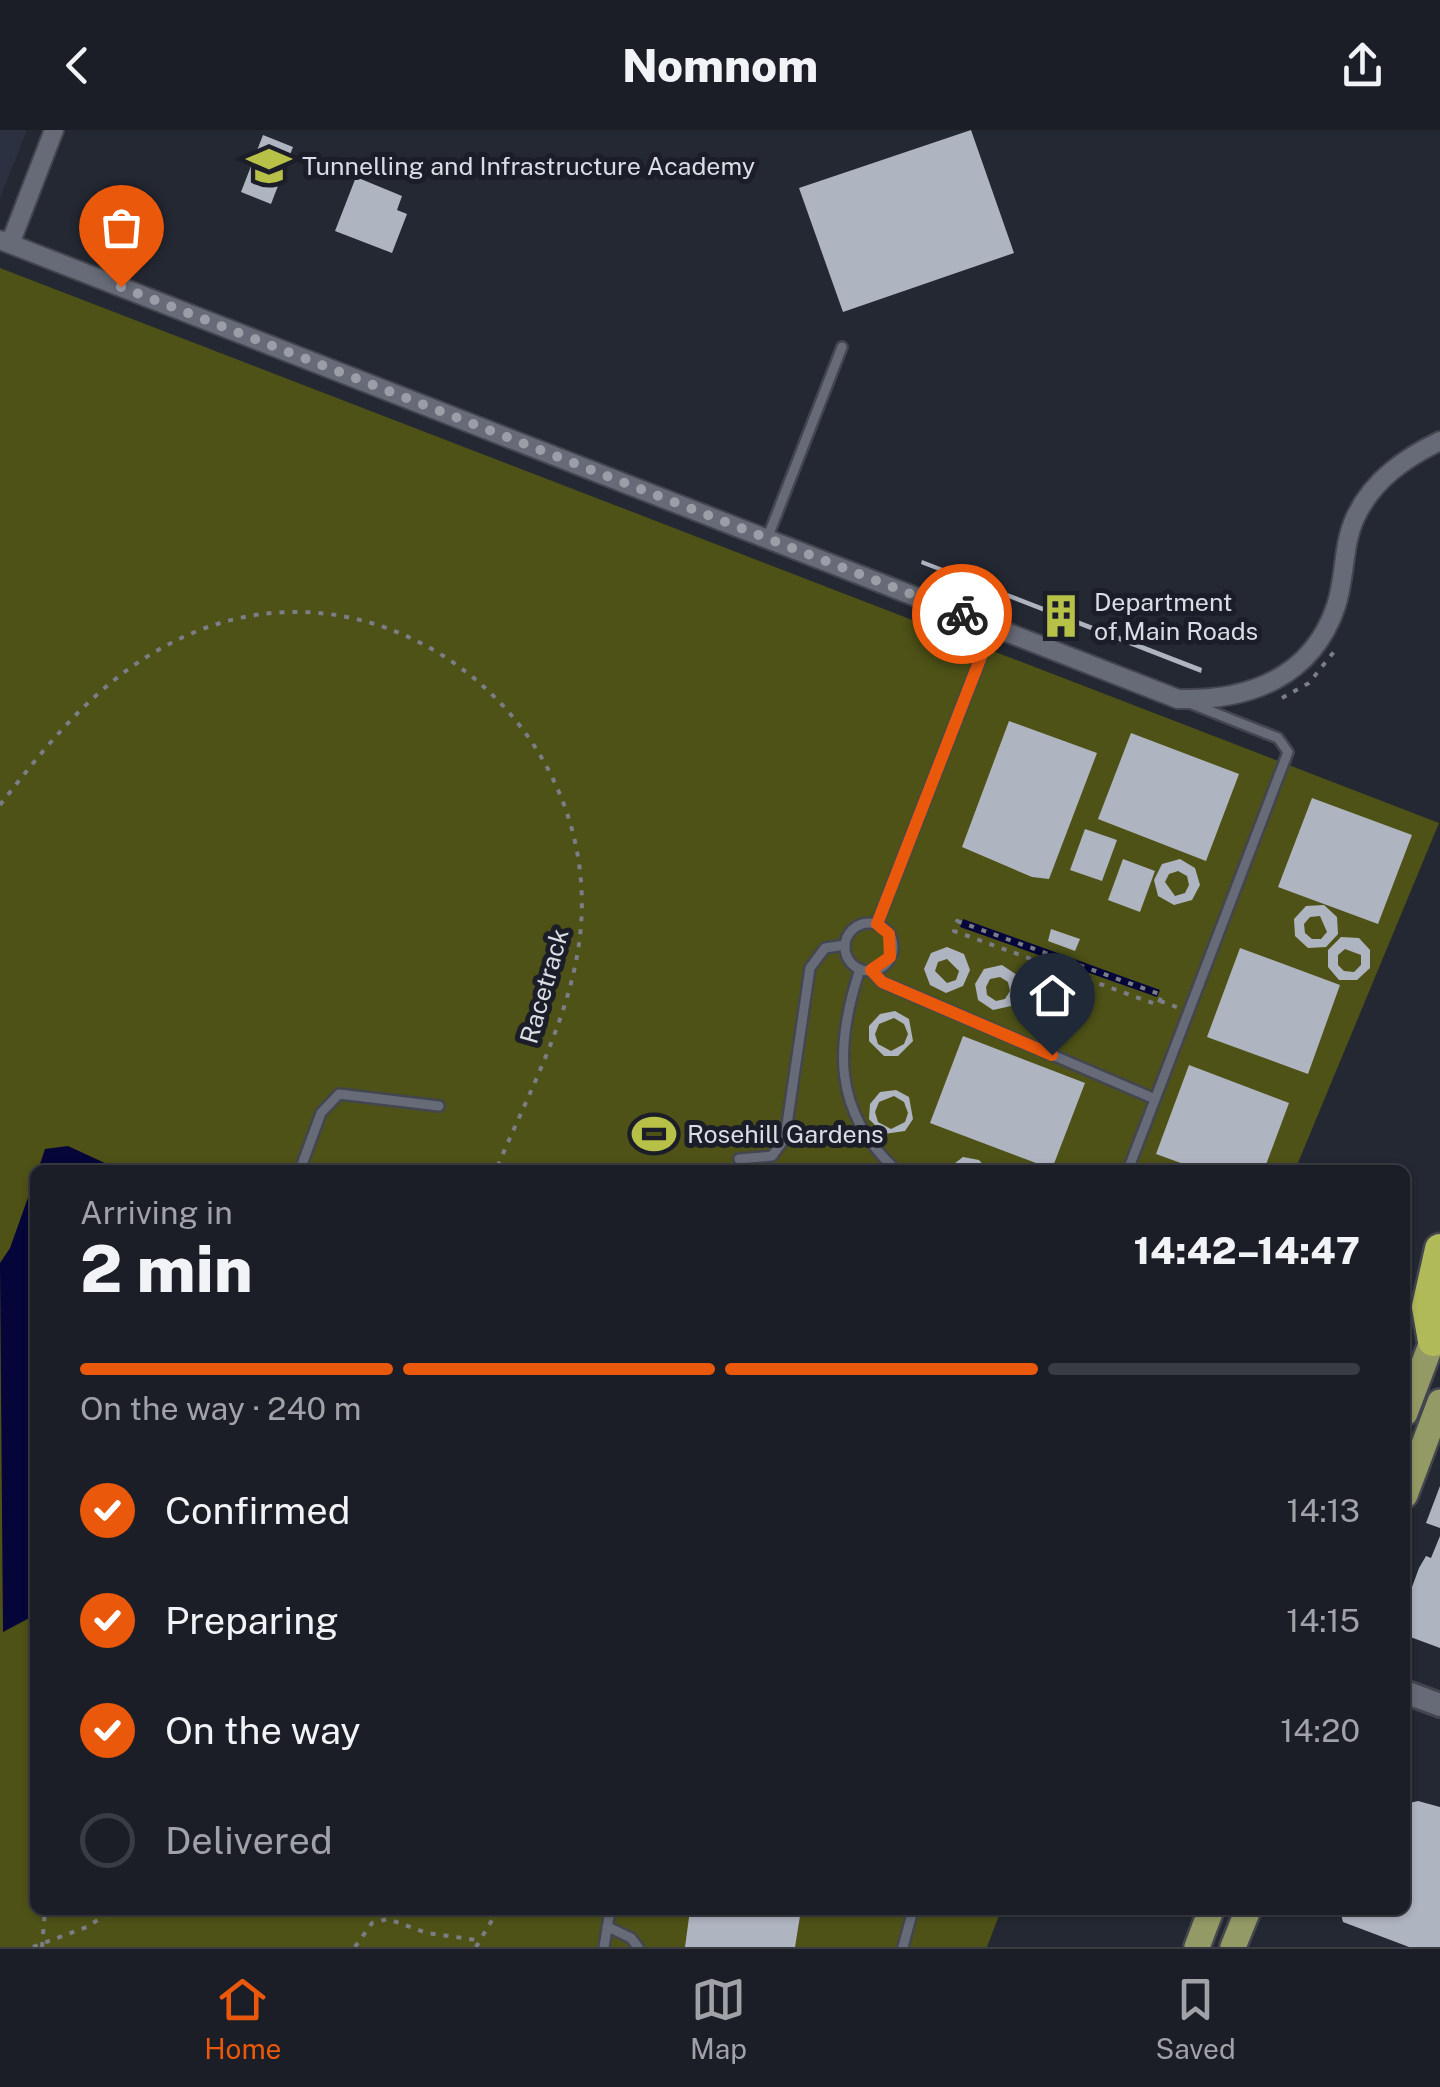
<!DOCTYPE html>
<html lang="en">
<head>
<meta charset="utf-8">
<style>
	body { margin:0; font-family:"Public Sans",sans-serif; background:#282b32; color:#f1f3f6; height:100vh; display:flex; flex-direction:column; font-size:38px; white-space:nowrap }
	* { box-sizing:border-box; margin:0 }
	p { font-size:32px; color:#a0a2a7 }
	.icon { flex:none; width:55px; height:55px; fill:none; stroke:currentColor; stroke-width:2; stroke-linecap:round; stroke-linejoin:round }
	.map { position:relative; flex:1; overflow:hidden }
	.panel { position:absolute; left:30px; top:1035px; width:1380px; height:750px; display:flex; flex-direction:column; background:#1b1e26; border-radius:15px; box-shadow:0 2px 8px #0004,0 0 0 2px #393c43 }
	.panel>* { flex:none }
	.pin { position:absolute; display:grid; place-items:center; width:85px; height:85px; color:#fff; margin:-102px -42px; border-radius:50% 50% 50% 0; rotate:-45deg; box-shadow:0 0 10px #0007 }
	.pin .icon { rotate:45deg }
	.courier { position:absolute; display:grid; place-items:center; width:100px; height:100px; margin:-50px; border:8px solid #ea580c; border-radius:50%; background:#fff; color:#222; box-shadow:0 2px 12px #0007 }
	.head em { font-style:normal; font-weight:800 }
	.head div { display:flex; flex-direction:column-reverse }
	.head { display:flex; align-items:center; justify-content:space-between; height:170px; padding:0 50px }
	h1 { font-size:65px; font-weight:800; line-height:75px }
	.bar { display:grid; grid-template-columns:repeat(4,1fr); gap:15px 10px; align-content:center; height:120px; padding:0 50px }
	.bar i { height:12px; border-radius:8px; background:#393c43 }
	.bar .on { background:#ea580c }
	.bar p { grid-column:span 4 }
	ol { padding:0 50px; list-style:none }
	li { display:flex; align-items:center; gap:30px; height:110px }
	li p { margin-inline-start:auto }
	li .icon { padding:10px; border-radius:50%; background:#ea580c; color:#fff; stroke-width:4 }
	li:last-child { color:#a0a2a7 }
	li i { width:55px; height:55px; border:5px solid #393c43; border-radius:50% }
	header { display:flex; justify-content:space-between; align-items:center; height:130px; padding:0 50px; background:#1b1e26; font-size:45px; font-weight:800 }
	.tabs { display:flex; justify-content:space-around; align-items:center; height:140px; border-top:2px solid #393c43; background:#1b1e26; font-size:28px; color:#a0a2a7 }
	.tabs a { display:grid; justify-items:center; gap:5px }
	.tabs .on { color:#ea580c }
	.map>svg:first-child { display:block }
	.built { fill:#2b3140 }
	.green { fill:#4e5217 }
	.water { fill:#05053a }
	.building { fill:#afb4c1; fill-rule:evenodd }
	.lines { fill:none; stroke-linecap:round; stroke-linejoin:round }
	.lane-casing { stroke:#43464f; stroke-width:14 }
	.street-casing { stroke:#43464f; stroke-width:22 }
	.secondary-casing { stroke:#43464f; stroke-width:28 }
	.primary-casing { stroke:#43464f; stroke-width:30 }
	.highway-casing { stroke:#43464f; stroke-width:35 }
	.path { stroke:#7b7e86; stroke-width:4; stroke-dasharray:5 8; stroke-linecap:butt }
	.lane { stroke:#676b77; stroke-width:9 }
	.street { stroke:#676b77; stroke-width:18 }
	.secondary { stroke:#676b77; stroke-width:22 }
	.primary { stroke:#939a65; stroke-width:25 }
	.highway { stroke:#b1ba59; stroke-width:30 }
	.done { stroke:#9b9ea6; stroke-width:10; stroke-dasharray:0 18 }
	.route { stroke:#ea580c; stroke-width:12 }
	.labels { text-anchor:middle; dominant-baseline:central; stroke-width:10; stroke-linejoin:round; paint-order:stroke }
	.poi-label { font-size:25px; fill:#dbdde4; stroke:#1b1e28; text-anchor:start }
	.street-label { font-size:25px; fill:#dbdde4; stroke:#1b1e28 }
</style>
</head>
<body>
<header><svg class="icon" aria-label="back" viewBox="0 0 24 24"><path d="M15 5l-7 7 7 7"/></svg>Nomnom<svg class="icon" aria-label="share" viewBox="0 0 24 24"><path d="M12 15V3M7 8l5-5 5 5M5 13v7h14v-7"/></svg></header>
<div class="map">
<svg width="1440" height="1817" viewBox="0 0 1440 1817">
	<rect width="100%" height="100%" fill="#242832"/>
	<path class="built" d="M 0,0 L 27,0 L 0,68 Z"/>
	<path class="green" d="M 0,138 L 1439,693 L 1295,1040 L 35,1040 L 35,1780 L 1001,1780 L 987,1817 L 0,1817 Z"/>
	<path class="water" d="M 963,789 L 1160,860 L 1157,867 L 960,797 Z
		M 68,1016 L 120,1040 L 38,1040 L 45,1019 Z
		M 35,1048 L 35,1485 L 3,1502 L 0,1133 L 10,1118 Z"/>
	<path class="building" d="M 971,0 L 1014,123 L 843,182 L 799,58 Z
		M 263,5 L 293,17 L 271,74 L 241,62 Z
		M 356,47 L 402,66 L 397,80 L 407,84 L 392,123 L 335,101 Z
		M 922,430 L 1202,538 L 1201,543 L 921,434 Z
		M 1009,591 L 1097,623 L 1049,749 L 1032,747 L 962,717 Z
		M 1131,603 L 1239,644 L 1206,731 L 1098,689 Z
		M 1312,668 L 1412,705 L 1378,794 L 1278,757 Z
		M 1085,699 L 1117,710 L 1102,751 L 1070,740 Z
		M 1123,729 L 1155,741 L 1140,782 L 1108,770 Z
		M 1180,729 L 1195,738 L 1200,755 L 1192,770 L 1174,775 L 1158,766 L 1154,750 L 1162,734 ZM 1178,741 L 1187,746 L 1189,755 L 1185,763 L 1175,766 L 1165,752 L 1169,744 Z
		M 1324,775 L 1337,787 L 1338,804 L 1326,817 L 1308,818 L 1295,806 L 1294,789 L 1306,776 ZM 1320,786 L 1327,802 L 1321,809 L 1312,809 L 1305,803 L 1304,794 L 1310,787 Z
		M 1051,799 L 1080,809 L 1075,821 L 1048,811 Z
		M 1341,807 L 1359,808 L 1370,820 L 1370,838 L 1357,850 L 1339,850 L 1328,837 L 1328,820 ZM 1345,819 L 1361,825 L 1361,835 L 1354,842 L 1344,841 L 1338,835 L 1338,825 Z
		M 947,817 L 964,824 L 970,840 L 963,856 L 946,863 L 930,855 L 924,839 L 931,823 ZM 947,829 L 959,841 L 956,850 L 947,853 L 935,841 L 938,832 Z
		M 1240,818 L 1340,855 L 1308,944 L 1207,907 Z
		M 1002,835 L 1017,845 L 1021,861 L 1011,876 L 993,880 L 978,870 L 975,854 L 984,839 ZM 1000,847 L 1008,852 L 1010,861 L 1005,869 L 996,871 L 987,865 L 986,857 L 990,849 Z
		M 1053,853 L 1069,863 L 1072,880 L 1063,894 L 1045,899 L 1030,889 L 1027,872 L 1036,857 ZM 1051,865 L 1060,871 L 1061,879 L 1056,887 L 1047,889 L 1039,884 L 1037,875 L 1042,867 Z
		M 895,881 L 909,889 L 913,911 L 898,926 L 884,926 L 869,911 L 869,896 L 880,884 ZM 894,888 L 904,894 L 908,904 L 904,914 L 891,921 L 878,914 L 875,904 L 879,894 Z
		M 963,906 L 1085,953 L 1052,1039 L 930,993 Z
		M 1189,935 L 1289,973 L 1264,1040 L 1200,1040 L 1156,1024 Z
		M 896,960 L 909,967 L 913,989 L 905,1001 L 884,1004 L 869,989 L 870,974 L 880,962 ZM 894,966 L 904,972 L 908,983 L 905,992 L 891,999 L 878,992 L 875,982 L 879,972 Z
		M 963,1027 L 979,1030 L 988,1040 L 970,1034 L 946,1040 Z
		M 1440,1356 L 1440,1398 L 1426,1393 Z
		M 1440,1406 L 1440,1518 L 1405,1505 L 1409,1495 L 1405,1476 L 1419,1438 L 1426,1426 L 1431,1428 Z
		M 1418,1671 L 1440,1677 L 1440,1817 L 1409,1817 L 1343,1792 L 1340,1780 L 1405,1780 L 1405,1674 Z
		M 690,1780 L 801,1780 L 795,1817 L 685,1817 Z"/>
	<g class="lines">
		<g class="lane-casing">
			<path id="lane" d="M 767,409 L 842,217
				M845 817a24 24 0 1 1 48 0a24 24 0 1 1-48 0Z
				M 877,794 L 993,496
				M 860,839 C 835,915 832,981 896,1040
				M 871,840 L 882,852 L 1155,969
				M 739,1029 L 772,1026 L 785,1008 L 810,838 L 825,818 L 845,815
				M 300,1040 L 321,983 L 339,964 L 439,976
				M 1128,1040 L 1288,622 L 1278,608 L 1192,574
				M 608,1797 L 631,1808 L 638,1817
				M 604,1817 L 610,1780
				M 903,1817 L 913,1780"/>
		</g>
		<g class="street-casing">
			<path id="street" d="M 0,110 L 1178,569 C 1248,571 1312,548 1336,476 C 1346,446 1342,415 1356,386 C 1373,350 1405,328 1440,311
				M 10,114 L 54,0"/>
		</g>
		<g class="secondary-casing">
			<path id="secondary" d="M 1405,1562 L 1440,1575"/>
		</g>
		<g class="primary-casing">
			<path id="primary" d="M 1405,1283 L 1438,1196
				M 1405,1365 L 1440,1272
				M 1197,1817 L 1211,1780
				M 1233,1817 L 1248,1780"/>
		</g>
		<g class="highway-casing">
			<path id="highway" d="M 1433,1211 L 1427,1177 L 1440,1119"/>
		</g>
		<path class="path" d="M 1282,568 L 1309,553 L 1337,518
			M 0,675 C 55,604 109,537 195,502 C 393,421 604,598 580,806 C 571,886 527,966 496,1040
			M 957,791 L 1162,865 L 1158,875 L 954,801 Z
			M 1160,871 L 1179,878
			M 618,1035 L 621,1040
			M 33,1817 L 87,1797 L 113,1780
			M 42,1817 L 45,1780
			M 355,1817 L 372,1793 L 388,1789 L 427,1803 L 477,1810
			M 476,1817 L 498,1780"/>
		<use href="#lane" class="lane"/>
		<use href="#street" class="street"/>
		<use href="#secondary" class="secondary"/>
		<use href="#primary" class="primary"/>
		<use href="#highway" class="highway"/>
	</g>
	<g class="lines">
		<path class="done" d="M 121,157 L 962,484"/>
		<path class="route" d="M 962,484 L 993,496 L 877,794 L 889,804 L 890,827 L 871,840 L 882,852 L 1052,925"/>
	</g>
	<defs>
		<g id="university-bare" transform="scale(3.45)"><path d="M0-5L7-2L0 1L-7-2ZM-4 1L0 2.5L4 1V4Q0 6-4 4Z" fill="#b7c147" stroke="#1b1e28" stroke-width="2.5" paint-order="stroke"/></g>
		<g id="building-bare" transform="scale(3.45)"><path d="M-4-6H4V6H1V3H-1V6H-4ZM-2.5-4.3h1.7v1.8h-1.7ZM.8-4.3h1.7v1.8H.8ZM-2.5-1h1.7V.8h-1.7ZM.8-1h1.7V.8H.8Z" fill="#b7c147" stroke="#1b1e28" stroke-width="2.5" paint-order="stroke"/></g>
		<g id="stadium-bare" transform="scale(3.45)"><path d="M0-5a6.5 5 0 1 0 0 10a6.5 5 0 1 0 0-10ZM-3.5-1.8h7v3.6h-7Z" fill="#b7c147" stroke="#1b1e28" stroke-width="2.5" paint-order="stroke"/></g>
	</defs>
	<g fill-rule="evenodd">
		<use href="#university-bare" x="269" y="36"/>
		<use href="#building-bare" x="1061" y="486"/>
		<use href="#stadium-bare" x="654" y="1004"/>
	</g>
	<g class="labels">
		<g class="poi-label">
			<text x="302" y="36">Tunnelling and Infrastructure Academy</text>
			<text x="1094" y="472">Department<tspan x="1094" dy="29">of Main Roads</tspan></text>
			<text x="687" y="1004">Rosehill Gardens</text>
		</g>
		<g class="street-label">
			<text transform="translate(544 856) rotate(-74)">Racetrack</text>
		</g>
	</g>
</svg>
<div class="pin" style="left:121px;top:157px;background:#ea580c"><svg class="icon" aria-label="bag" viewBox="0 0 24 24"><path d="M5 8h14l-1 12H6zM9 8a3 3 0 0 1 6 0"/></svg></div>
<div class="pin" style="left:1052px;top:925px;background:#1f2937"><svg class="icon" aria-label="home" viewBox="0 0 24 24"><path d="M3 11l9-7 9 7M6 9v11h12V9"/></svg></div>
<div class="courier" style="left:962px;top:484px"><svg class="icon" aria-label="bike" viewBox="0 0 24 24"><circle cx="6" cy="16" r="4"/><circle cx="18" cy="16" r="4"/><path d="M6 16l4-8h5l3 8M10 8l3 8H6M13 5h3"/></svg></div>
<section class="panel">
<div class="head"><div><h1>2 min</h1><p>Arriving in</p></div><em>14:42–14:47</em></div>
<div class="bar"><i class="on"></i><i class="on"></i><i class="on"></i><i></i><p>On the way · 240 m</p></div>
<ol>
<li><svg class="icon" aria-label="check" viewBox="0 0 24 24"><path d="M5 12l5 5 9-10"/></svg>Confirmed<p>14:13</p></li>
<li><svg class="icon" aria-label="check" viewBox="0 0 24 24"><path d="M5 12l5 5 9-10"/></svg>Preparing<p>14:15</p></li>
<li><svg class="icon" aria-label="check" viewBox="0 0 24 24"><path d="M5 12l5 5 9-10"/></svg>On the way<p>14:20</p></li>
<li><i></i>Delivered</li>
</ol>
</section>
</div>
<nav class="tabs">
<a class="on"><svg class="icon" aria-label="home" viewBox="0 0 24 24"><path d="M3 11l9-7 9 7M6 9v11h12V9"/></svg>Home</a>
<a><svg class="icon" aria-label="map" viewBox="0 0 24 24"><path d="M3 6l6-2 6 2 6-2v14l-6 2-6-2-6 2zM9 4v14M15 6v14"/></svg>Map</a>
<a><svg class="icon" aria-label="saved" viewBox="0 0 24 24"><path d="M7 4h10v16l-5-4-5 4z"/></svg>Saved</a>
</nav>
</body>
</html>
